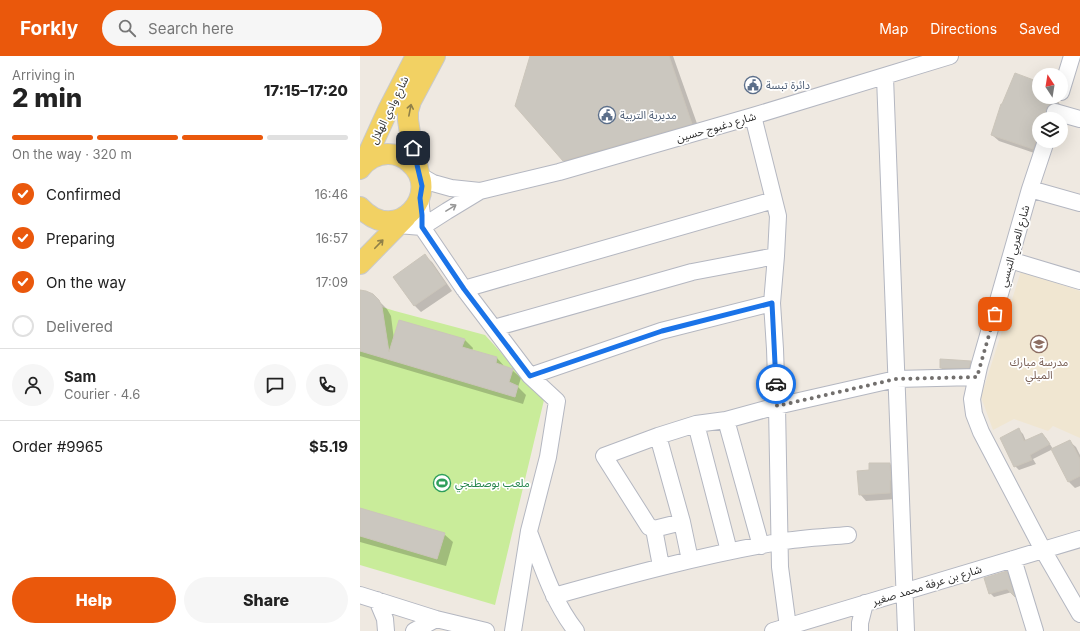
<!DOCTYPE html>
<html lang="en">
<head>
<meta charset="utf-8">
<style>
	body { margin:0; font-family:Inter,"Noto Sans Arabic",sans-serif; background:#f6f6f6; color:#222; height:100vh; display:flex; flex-direction:column; font-size:15px; white-space:nowrap }
	* { box-sizing:border-box; margin:0 }
	p { font-size:13px; color:#767676 }
	.icon { flex:none; width:22px; height:22px; fill:none; stroke:currentColor; stroke-width:2; stroke-linecap:round; stroke-linejoin:round }
	.map { position:relative; flex:1; overflow:hidden }
	.sheet { display:flex; flex-direction:column; background:#fff; width:360px }
	.sheet>* { flex:none }
	.needle { width:26px; rotate:348deg }
	.tools { position:absolute; left:672px; top:12px; display:grid; gap:8px }
	.tools a { display:grid; place-items:center; width:36px; height:36px; border-radius:50%; background:#fff; box-shadow:0 4px 16px #0002; font-size:20px }
	.pin { position:absolute; display:grid; place-items:center; width:34px; height:34px; color:#fff; margin:-17px; border-radius:8px; box-shadow:0 2px 6px #0006 }
	.courier { position:absolute; display:grid; place-items:center; width:40px; height:40px; margin:-20px; border:3px solid #1a73e8; border-radius:50%; background:#fff; color:#222; box-shadow:0 1px 5px #0007 }
	.head em { font-style:normal; font-weight:800 }
	.head div { display:flex; flex-direction:column-reverse }
	.head { display:flex; align-items:center; justify-content:space-between; height:68px; padding:0 12px }
	h1 { font-size:26px; font-weight:800; line-height:30px }
	.bar { display:grid; grid-template-columns:repeat(4,1fr); gap:6px 4px; align-content:center; height:48px; padding:0 12px }
	.bar i { height:5px; border-radius:3px; background:#e0e0e0 }
	.bar .current { background:#ea580c }
	.bar p { grid-column:span 4 }
	.line { display:flex; align-items:center; gap:10px; padding:0 12px; border-top:1px solid #e0e0e0 }
	.line div { flex:1 }
	.round { display:grid; place-items:center; flex:none; width:42px; height:42px; border-radius:21px; background:#f6f6f6 }
	ol { padding:0 12px; list-style:none }
	li { display:flex; align-items:center; gap:12px; height:44px }
	li p { margin-inline-start:auto }
	li .icon { padding:4px; border-radius:50%; background:#ea580c; color:#fff; stroke-width:4 }
	li:last-child { color:#767676 }
	li i { width:22px; height:22px; border:2px solid #e0e0e0; border-radius:50% }
	.action { display:flex; gap:8px; margin-top:auto; padding:8px 12px }
	.action a { flex:1; height:46px; border-radius:24px; background:#ea580c; color:#fff; font-size:16px; font-weight:800; line-height:46px; text-align:center }
	.action a+a { background:#f6f6f6; color:#222 }
	header { display:flex; align-items:center; gap:24px; box-sizing:border-box; height:56px; padding:0 20px; background:#ea580c; color:#fff }
	header strong { font-size:19px }
	nav { display:flex; gap:22px; margin-inline-start:auto; font-size:14px }
	.search { width:280px; height:36px; background:#f6f6f6; display:flex; align-items:center; gap:10px; box-sizing:border-box; padding:0 14px; border-radius:22px; color:#767676; font-size:15px }
	main { display:flex; flex:1; min-height:0 }
	.map>svg:first-child { display:block }
	.education { fill:#f0e6d1 }
	.pitch { fill:#c9ec9a }
	.shadow { fill:#0003 }
	.building { fill:#cbc7bf; stroke:#cbc5ba }
	.lines { fill:none; stroke-linecap:round; stroke-linejoin:round }
	.minor-casing { stroke:#b4b7c1; stroke-width:18 }
	.major-casing { stroke:#c9c9c9; stroke-width:22 }
	.minor { stroke:#fff; stroke-width:16 }
	.major { stroke:#f2d163; stroke-width:20 }
	.oneway { stroke:#908048 }
	.oneway2 { stroke:#969696 }
	.done { stroke:#726f6d; stroke-width:4; stroke-dasharray:0 7.2 }
	.route { stroke:#1a73e8; stroke-width:5 }
	.labels { text-anchor:middle; dominant-baseline:central; stroke-width:3.5; stroke-linejoin:round; paint-order:stroke }
	.service-label { font-size:11px; fill:#4e5e75; stroke:#fff; text-anchor:start }
	.street-label { font-size:11px; fill:#2e2e2e; stroke:#fff }
	.education-label { font-size:11px; fill:#785e54; stroke:#fff }
	.leisure-label { font-size:11px; fill:#27864d; stroke:#fff; text-anchor:start }
</style>
</head>
<body>
<header>
<strong>Forkly</strong>
<div class="search"><svg class="icon" aria-label="search" viewBox="0 0 24 24"><circle cx="10" cy="10" r="6"/><path d="M15 15l6 6"/></svg>Search here</div>
<nav><a>Map</a><a>Directions</a><a>Saved</a></nav>
</header>
<main>
<section class="sheet">
<div class="head"><div><h1>2 min</h1><p>Arriving in</p></div><em>17:15–17:20</em></div>
<div class="bar"><i class="current"></i><i class="current"></i><i class="current"></i><i></i><p>On the way · 320 m</p></div>
<ol>
<li><svg class="icon" aria-label="check" viewBox="0 0 24 24"><path d="M5 12l5 5 9-10"/></svg>Confirmed<p>16:46</p></li>
<li><svg class="icon" aria-label="check" viewBox="0 0 24 24"><path d="M5 12l5 5 9-10"/></svg>Preparing<p>16:57</p></li>
<li><svg class="icon" aria-label="check" viewBox="0 0 24 24"><path d="M5 12l5 5 9-10"/></svg>On the way<p>17:09</p></li>
<li><i></i>Delivered</li>
</ol>
<div class="line" style="height:72px"><a class="round"><svg class="icon" aria-label="person" viewBox="0 0 24 24"><circle cx="12" cy="8" r="4"/><path d="M4 21q1-7 8-7t8 7"/></svg></a><div><b>Sam</b><p>Courier · 4.6</p></div><a class="round"><svg class="icon" aria-label="chat" viewBox="0 0 24 24"><path d="M4 5h16v11H9l-5 4z"/></svg></a><a class="round"><svg class="icon" aria-label="phone" viewBox="0 0 24 24"><path d="M5 4h4l2 5-3 2q2 4 5 5l2-3 5 2v4C11 20 4 13 5 4z"/></svg></a></div>
<div class="line" style="height:52px"><div>Order #9965</div><b>$5.19</b></div>
<div class="action"><a>Help</a><a>Share</a></div>
</section>
<div class="map">
<svg width="720" height="575" viewBox="0 0 720 575">
	<rect width="100%" height="100%" fill="#efe9e1"/>
	<path class="education" d="M 661,215 L 720,235 L 720,382 L 693,370 L 688,375 L 654,363 L 633,374 L 621,341 Z"/>
	<path class="pitch" d="M 0,234 C 11,236 17,241 22,251 L 35,255 L 125,279 L 184,344 L 135,549 L 0,509 Z"/>
	<path class="shadow" d="M 171,0 L 313,0 L 340,76 L 213,113 L 204,104 Z
		M 679,27 L 679,41 L 698,41 L 698,45 L 700,49 L 692,63 L 679,63 L 680,99 L 639,85 L 632,79 Z
		M 65,200 L 72,206 L 92,235 L 61,256 L 55,250 L 34,221 Z
		M 0,235 L 13,239 L 27,253 L 31,260 L 34,284 L 105,284 L 113,292 L 112,295 L 137,302 L 145,311 L 152,314 L 161,322 L 158,331 L 166,339 L 163,348 L 0,300 Z
		M 610,306 L 615,310 L 613,315 L 585,316 L 581,312 Z
		M 659,374 L 663,378 L 666,385 L 682,378 L 686,382 L 693,393 L 709,385 L 716,391 L 720,399 L 720,430 L 715,432 L 709,426 L 693,393 L 673,403 L 676,408 L 659,414 L 655,410 Z
		M 530,408 L 536,415 L 536,443 L 506,445 L 500,438 Z
		M 0,453 L 84,478 L 93,486 L 86,510 L 0,486 Z
		M 646,516 L 651,520 L 657,541 L 652,536 L 634,541 L 630,537 Z"/>
	<path class="building" d="M 170,0 L 309,0 L 332,68 L 203,105 L 155,50 Z
		M 655,17 L 679,26 L 679,41 L 693,41 L 694,42 L 692,47 L 689,49 L 686,53 L 686,59 L 685,63 L 679,63 L 679,78 L 673,93 L 631,79 L 641,48 L 642,48 Z
		M 65,198 L 86,228 L 54,250 L 33,221 Z
		M 0,234 L 6,235 L 13,238 L 19,244 L 22,251 L 29,296 L 39,264 L 105,283 L 102,291 L 137,301 L 136,307 L 153,313 L 149,326 L 158,330 L 155,341 L 0,295 Z
		M 580,303 L 596,304 L 611,305 L 609,312 L 580,312 Z
		M 659,372 L 664,385 L 682,377 L 690,388 L 670,399 L 672,404 L 654,411 L 640,382 Z
		M 710,384 L 720,403 L 720,420 L 708,426 L 691,393 Z
		M 509,407 L 530,407 L 531,424 L 530,424 L 530,437 L 499,439 L 497,415 L 509,414 Z
		M 0,452 L 85,477 L 77,503 L 0,480 Z
		M 647,515 L 655,541 L 647,533 L 629,538 L 624,522 Z"/>
	<g class="lines">
		<g class="minor-casing">
			<path id="minor" d="M 525,21 L 546,575
				M 701,36 L 712,0
				M 695,56 L 720,63
				M 393,60 L 418,160 L 416,200 L 412,247 L 415,293 L 417,350 L 420,511 L 428,571
				M 686,85 L 670,133 L 619,311 L 612,343 L 614,358 L 621,376 L 683,494 L 720,558
				M 59,119 L 73,127 L 91,132 L 120,135
				M 670,133 L 720,147
				M 60,142 L 62,159 L 62,171 L 104,233 L 170,320 L 197,345 L 188,401 L 169,475 L 153,575
				M 30,166 L 38,169 L 62,171 L 87,155 L 120,135 L 199,116 L 393,60 L 590,0
				M 650,204 L 720,225
				M 104,233 L 414,144
				M 134,272 L 332,216 L 416,200
				M 170,320 L 301,275 L 412,247
				M 366,364 L 401,490
				M 336,368 L 369,495
				M 298,380 L 322,466 L 330,504
				M 294,473 L 289,471 L 244,400 L 298,380 L 336,368 L 366,364 L 417,350 L 536,323 L 617,321
				M 169,476 C 182,510 193,546 216,575
				M 653,503 L 675,575
				M 301,510 L 294,473 L 322,466
				M 0,539 L 76,563 L 126,575
				M 194,540 C 269,519 343,499 419,486 C 441,482 466,481 488,479
				M 17,544 L 25,563 L 26,575
				M 54,575 L 76,563
				M 413,575 L 720,483
				M 500,575 L 500,567 L 505,547"/>
		</g>
		<g class="major-casing">
			<path id="major" d="M 3,109 L 28,54 L 56,0
				M 0,113 C 6,104 17,98 28,98 C 37,98 44,101 50,107 C 83,135 38,192 0,151
				M 59,117 L 50,77 L 48,64 L 48,55 L 51,45 L 75,0
				M 0,208 L 46,161"/>
		</g>
		<use href="#minor" class="minor"/>
		<use href="#major" class="major"/>
	</g>
	<defs><path id="oneway-shaft" d="M-6 0H5M1.5-3L5.5 0L1.5 3" fill="none" stroke-width="1.6" stroke-linecap="round" stroke-linejoin="round"/></defs>
	<g class="oneway">
		<use href="#oneway-shaft" transform="translate(50 54) rotate(-79)"/>
		<use href="#oneway-shaft" transform="translate(19 188) rotate(-46)"/>
	</g>
	<use class="oneway2" href="#oneway-shaft" transform="translate(91 152) rotate(-31)"/>
	<g class="lines">
		<path class="done" d="M 416,328 L 417,350 L 536,323 L 617,321 L 635,258"/>
		<path class="route" d="M 53,92 L 62,130 L 60,142 L 62,159 L 62,171 L 104,233 L 170,320 L 302,275 L 412,247 L 416,328"/>
	</g>
	<defs>
		<g id="civic-ring" transform="scale(0.9)"><circle r="9.5" fill="#fff" stroke="#5c6f8a" stroke-width="1.5"/><path d="M-.6-6.5H3V-4.5H.6V-3L4-1V1h2V6H-6V1h2V-1L-.6-3ZM-1.2 2.5V6h2.4V2.5Z" fill="#5c6f8a"/></g>
		<g id="school-ring" transform="scale(0.9)"><circle r="9.5" fill="#fff" stroke="#8d6e63" stroke-width="1.5"/><path d="M0-5L7-2L0 1L-7-2ZM-4 1L0 2.5L4 1V4Q0 6-4 4Z" fill="#8d6e63"/></g>
		<g id="stadium-ring" transform="scale(0.9)"><circle r="9.5" fill="#fff" stroke="#2e9e5b" stroke-width="1.5"/><path d="M0-5a6.5 5 0 1 0 0 10a6.5 5 0 1 0 0-10ZM-3.5-1.8h7v3.6h-7Z" fill="#2e9e5b"/></g>
	</defs>
	<g fill-rule="evenodd">
		<use href="#civic-ring" x="393" y="29"/>
		<use href="#civic-ring" x="247" y="59"/>
		<use href="#school-ring" x="679" y="288"/>
		<use href="#stadium-ring" x="82" y="427"/>
	</g>
	<g class="labels">
		<g class="service-label">
			<text x="406" y="29">دائرة تبسة</text>
			<text x="260" y="59">مديرية التربية</text>
		</g>
		<g class="street-label">
			<text transform="translate(29 54) rotate(-64)">شارع وادي الهلال</text>
			<text transform="translate(356 71) rotate(-16)">شارع دغبوج حسين</text>
			<text transform="translate(654 190) rotate(-74)">شارع العربي التبسي</text>
			<text transform="translate(567 529) rotate(-17)">شارع بن عرفة محمد صغير</text>
		</g>
		<g class="education-label">
			<text x="679" y="306">مدرسة مبارك<tspan x="679" dy="13">الميلي</tspan></text>
		</g>
		<g class="leisure-label">
			<text x="95" y="427">ملعب بوصطنجي</text>
		</g>
	</g>
</svg>
<div class="tools">
<a><svg class="needle" viewBox="-14 -14 28 28"><path d="M0-13l5 13h-10z" fill="#e53935"/><path d="M0 13l5-13h-10z" fill="#767676"/></svg></a>
<a><svg class="icon" aria-label="layers" viewBox="0 0 24 24"><path d="M12 4l9 5-9 5-9-5zM3 14l9 5 9-5"/></svg></a>
</div>
<div class="pin" style="left:635px;top:258px;background:#ea580c"><svg class="icon" aria-label="bag" viewBox="0 0 24 24"><path d="M5 8h14l-1 12H6zM9 8a3 3 0 0 1 6 0"/></svg></div>
<div class="pin" style="left:53px;top:92px;background:#1f2937"><svg class="icon" aria-label="home" viewBox="0 0 24 24"><path d="M3 11l9-7 9 7M6 9v11h12V9"/></svg></div>
<div class="courier" style="left:416px;top:328px"><svg class="icon" aria-label="car" viewBox="0 0 24 24"><path d="M5 17H2v-5l4-1 3-4h7l3 4 3 1v5h-3M9 17h6M6 11h13"/><circle cx="7" cy="17" r="2"/><circle cx="17" cy="17" r="2"/></svg></div>
</div>
</main>
</body>
</html>
